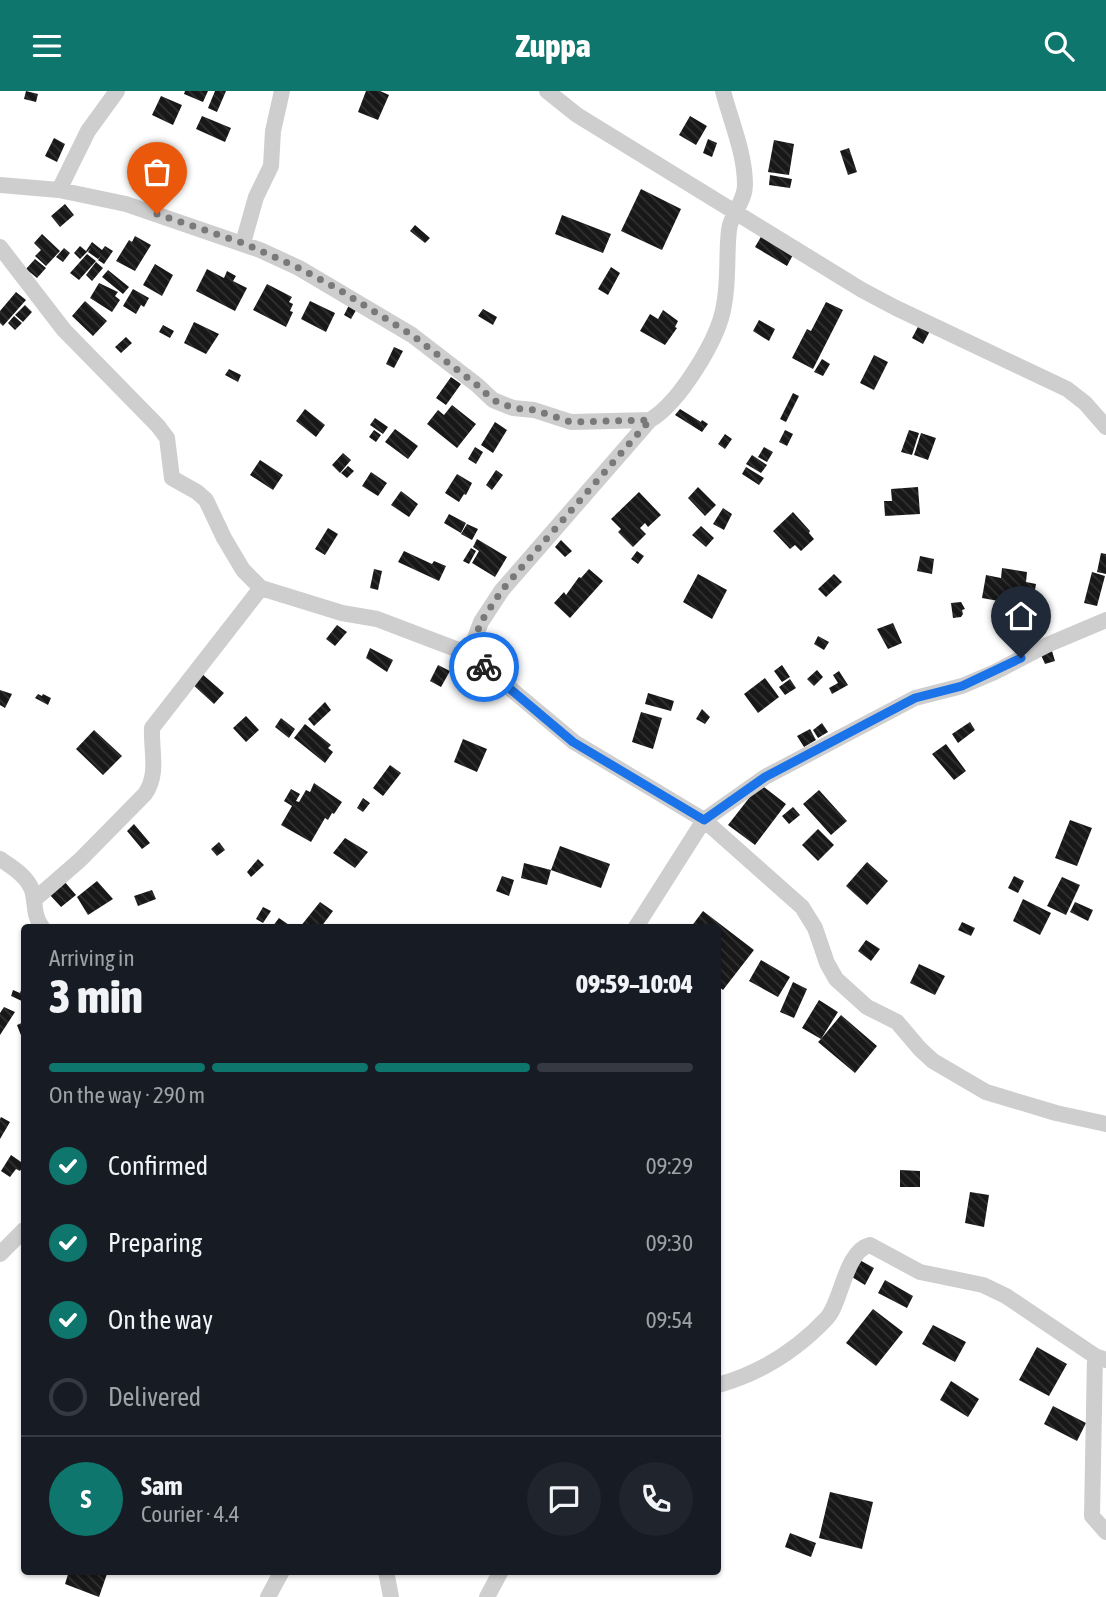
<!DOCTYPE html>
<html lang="en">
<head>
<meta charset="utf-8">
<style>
	body { margin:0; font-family:"Asap Condensed",sans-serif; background:#20242c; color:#f1f3f6; height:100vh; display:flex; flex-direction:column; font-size:26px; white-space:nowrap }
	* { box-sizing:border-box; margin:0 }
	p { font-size:23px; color:#9ea1a6 }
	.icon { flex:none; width:38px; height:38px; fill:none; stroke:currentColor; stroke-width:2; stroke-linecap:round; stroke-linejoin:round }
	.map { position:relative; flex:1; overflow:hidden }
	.panel { position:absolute; left:21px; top:833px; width:700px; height:651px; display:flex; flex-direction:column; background:#171b24; border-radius:7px; box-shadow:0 2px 5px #0004 }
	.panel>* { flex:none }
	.pin { position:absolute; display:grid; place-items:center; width:60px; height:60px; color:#fff; margin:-72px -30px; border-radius:50% 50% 50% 0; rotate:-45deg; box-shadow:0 0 7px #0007 }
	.pin .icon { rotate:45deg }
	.courier { position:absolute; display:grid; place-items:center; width:70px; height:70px; margin:-35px; border:5px solid #1a73e8; border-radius:50%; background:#fff; color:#222; box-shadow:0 2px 9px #0007 }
	.head em { font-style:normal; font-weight:800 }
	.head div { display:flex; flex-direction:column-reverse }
	.head { display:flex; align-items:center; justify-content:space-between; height:119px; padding:0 28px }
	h1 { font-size:46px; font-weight:800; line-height:52px }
	.bar { display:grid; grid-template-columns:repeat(4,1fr); gap:10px 7px; align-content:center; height:84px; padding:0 28px }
	.bar i { height:9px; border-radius:5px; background:#363941 }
	.bar .selected { background:#0f766e }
	.bar p { grid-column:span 4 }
	.line { display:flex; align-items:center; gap:18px; padding:0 28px; border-top:2px solid #363941 }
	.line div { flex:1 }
	.round { display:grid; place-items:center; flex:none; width:74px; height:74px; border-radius:37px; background:#20242c }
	ol { padding:0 28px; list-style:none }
	li { display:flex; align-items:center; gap:21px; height:77px }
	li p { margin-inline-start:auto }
	li .icon { padding:7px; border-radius:50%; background:#0f766e; color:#fff; stroke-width:4 }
	li:last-child { color:#9ea1a6 }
	li i { width:38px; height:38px; border:4px solid #363941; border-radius:50% }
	header { display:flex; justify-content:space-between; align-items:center; height:91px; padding:0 28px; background:#0f766e; color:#fff; font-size:32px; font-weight:800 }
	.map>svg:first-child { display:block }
	.building { fill:url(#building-back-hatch) }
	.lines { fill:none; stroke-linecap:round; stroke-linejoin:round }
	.street { stroke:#cecece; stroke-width:16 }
	.done { stroke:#797979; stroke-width:7; stroke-dasharray:0 12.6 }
	.route { stroke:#1a73e8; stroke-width:9 }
</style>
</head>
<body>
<header><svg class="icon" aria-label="menu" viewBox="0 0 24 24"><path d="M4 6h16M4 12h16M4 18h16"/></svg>Zuppa<svg class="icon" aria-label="search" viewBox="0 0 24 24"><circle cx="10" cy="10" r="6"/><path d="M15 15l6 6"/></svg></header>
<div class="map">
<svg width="1106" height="1506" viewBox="0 0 1106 1506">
	<defs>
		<pattern id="building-back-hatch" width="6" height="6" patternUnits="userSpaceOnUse" patternTransform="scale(1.75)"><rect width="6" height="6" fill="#181818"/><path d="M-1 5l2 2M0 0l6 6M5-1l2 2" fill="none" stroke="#313131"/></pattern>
	</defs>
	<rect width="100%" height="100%" fill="#fff"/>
	<path class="building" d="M 26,0 L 38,3 L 36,11 L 24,8 Z
		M 185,0 L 208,0 L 203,11 L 184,3 Z
		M 215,0 L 226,0 L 217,21 L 208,17 Z
		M 366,0 L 380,0 L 389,4 L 378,29 L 358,21 Z
		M 161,5 L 182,14 L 173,34 L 152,24 Z
		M 202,25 L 231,37 L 225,51 L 196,38 Z
		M 690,25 L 707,35 L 696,54 L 679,44 Z
		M 54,47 L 65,53 L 57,71 L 45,65 Z
		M 708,48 L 717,52 L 712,66 L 703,62 Z
		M 774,49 L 794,53 L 789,84 L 768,81 Z
		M 163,53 L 168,57 L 166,60 L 171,63 L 163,79 L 151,71 Z
		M 849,57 L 857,81 L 848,84 L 840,60 Z
		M 770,84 L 792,88 L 790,97 L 769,94 Z
		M 641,98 L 681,118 L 662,159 L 621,140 Z
		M 65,113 L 74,124 L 60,136 L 51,125 Z
		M 562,124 L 611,143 L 603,162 L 555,143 Z
		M 415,134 L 430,147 L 425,152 L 410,140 Z
		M 42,143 L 60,160 L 46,175 L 35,165 L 41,159 L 34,152 Z
		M 762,144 L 794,162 L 787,175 L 755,156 Z
		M 135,145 L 151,154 L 135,180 L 116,170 L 129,149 L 132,151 Z
		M 92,151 L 102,159 L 105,155 L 113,160 L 104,173 L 98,169 L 101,165 L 98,168 L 88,161 L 91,157 L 80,168 L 74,162 L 80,155 L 86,160 Z
		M 64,157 L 70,162 L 63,171 L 56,166 Z
		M 87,163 L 96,170 L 79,189 L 70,182 Z
		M 35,168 L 46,177 L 37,187 L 26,178 Z
		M 96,171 L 103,177 L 92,190 L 86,184 Z
		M 155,173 L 173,184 L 162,205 L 143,194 Z
		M 611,176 L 620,182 L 608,204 L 598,198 Z
		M 207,178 L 224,187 L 227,180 L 236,185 L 233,190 L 247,197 L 235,220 L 196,200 Z
		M 108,179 L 129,196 L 123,203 L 102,186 Z
		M 99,192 L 118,201 L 115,205 L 120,209 L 112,221 L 90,207 Z
		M 267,193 L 292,206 L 289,211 L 293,213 L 290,220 L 293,221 L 286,236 L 253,219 Z
		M 133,198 L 149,207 L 144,216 L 141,214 L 136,223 L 123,215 Z
		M 16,201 L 26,209 L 3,235 L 0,232 L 0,220 Z
		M 85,210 L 107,230 L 93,245 L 72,225 Z
		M 310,210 L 335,222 L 326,241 L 301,228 Z
		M 351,210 L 359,214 L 351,228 L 344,224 Z
		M 826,211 L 843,219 L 813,278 L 792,267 L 807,238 L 811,240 Z
		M 25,214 L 32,221 L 23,231 L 15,224 Z
		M 483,218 L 497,226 L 493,234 L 478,225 Z
		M 663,219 L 678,230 L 675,236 L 677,237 L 665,254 L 640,240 L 650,223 L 658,228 Z
		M 14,225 L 22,232 L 15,239 L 8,232 Z
		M 759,229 L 775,238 L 769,250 L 753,240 Z
		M 194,231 L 219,243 L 206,263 L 184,252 Z
		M 920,232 L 931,238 L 923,253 L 912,247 Z
		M 163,234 L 174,240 L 170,247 L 159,241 Z
		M 126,246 L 132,252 L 121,262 L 115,256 Z
		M 394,256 L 403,260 L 394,277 L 386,273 Z
		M 874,264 L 888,271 L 874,299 L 860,292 Z
		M 822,268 L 830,273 L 823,285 L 814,281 Z
		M 229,278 L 241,284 L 238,291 L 225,284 Z
		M 451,286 L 461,293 L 446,314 L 436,307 Z
		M 793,302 L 799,305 L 786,331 L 780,328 Z
		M 452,314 L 476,333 L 457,357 L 427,333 L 438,319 L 444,324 Z
		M 305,318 L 325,334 L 316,346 L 296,330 Z
		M 680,318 L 701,331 L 702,329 L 708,333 L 702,341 L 675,324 Z
		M 375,327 L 388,336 L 383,343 L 370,334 Z
		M 495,331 L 507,339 L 493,362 L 481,354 Z
		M 395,338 L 418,355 L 408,368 L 385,351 Z
		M 374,339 L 381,344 L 376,351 L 369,346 Z
		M 785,339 L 793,343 L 787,355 L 779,351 Z
		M 909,339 L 919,342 L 912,364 L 901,361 Z
		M 921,342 L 936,347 L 928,369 L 914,364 Z
		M 725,343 L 732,348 L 725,358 L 718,353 Z
		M 475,356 L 483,361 L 476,373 L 468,368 Z
		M 764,356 L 773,361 L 767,371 L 758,366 Z
		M 343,362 L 351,369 L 340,382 L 332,374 Z
		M 752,364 L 767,374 L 761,382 L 746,373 Z
		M 260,369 L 283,384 L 273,399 L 250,384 Z
		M 348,375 L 354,380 L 347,387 L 341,382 Z
		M 746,376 L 764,387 L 759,394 L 742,383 Z
		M 496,379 L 503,384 L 492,399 L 486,394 Z
		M 371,381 L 387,392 L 378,405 L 362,395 Z
		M 457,383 L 472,392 L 466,404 L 464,403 L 459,411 L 445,402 Z
		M 698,396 L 716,414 L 705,425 L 688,407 Z
		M 918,396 L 920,423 L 885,425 L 884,410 L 892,410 L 891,398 Z
		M 401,400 L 418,413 L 409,426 L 391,414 Z
		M 639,401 L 661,424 L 648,436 L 645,432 L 640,437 L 646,443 L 633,456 L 618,441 L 621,438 L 611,428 Z
		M 723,417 L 732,423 L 724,439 L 713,433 Z
		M 793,421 L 810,440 L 809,442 L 814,448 L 801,460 L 795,454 L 790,458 L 773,440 Z
		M 449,423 L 466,432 L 461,442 L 444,432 Z
		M 467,433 L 478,438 L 472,449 L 461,443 Z
		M 701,435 L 714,447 L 706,456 L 692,444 Z
		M 328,437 L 338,443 L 325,464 L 315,458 Z
		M 477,448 L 507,466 L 495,486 L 472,472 L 479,460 L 473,456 Z
		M 561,449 L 572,460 L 565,466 L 555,456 Z
		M 471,457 L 476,460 L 469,473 L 463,470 Z
		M 404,460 L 432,473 L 434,470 L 446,475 L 439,490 L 398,471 Z
		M 637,460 L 644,465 L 638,473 L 631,468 Z
		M 1101,462 L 1106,463 L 1106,483 L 1097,481 Z
		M 920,465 L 934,468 L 932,483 L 917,480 Z
		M 1002,477 L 1027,481 L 1026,491 L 1036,493 L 1032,516 L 982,507 L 986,484 L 1001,487 Z
		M 374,478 L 382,480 L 378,499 L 370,497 Z
		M 589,478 L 603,490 L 570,527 L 554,512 L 564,501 L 566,504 L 579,486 L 581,487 Z
		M 1092,481 L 1105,485 L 1097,515 L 1084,512 Z
		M 698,483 L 727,499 L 712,528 L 683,511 Z
		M 834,483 L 842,491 L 826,506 L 818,498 Z
		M 961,511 L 965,518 L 962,519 L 963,523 L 961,526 L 953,527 L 951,512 Z
		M 997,513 L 1015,516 L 1013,526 L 995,523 Z
		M 893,532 L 902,552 L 888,558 L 877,538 Z
		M 337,534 L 347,541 L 335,555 L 326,548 Z
		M 818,545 L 829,551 L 824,559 L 814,553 Z
		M 370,557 L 393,569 L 387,581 L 366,567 Z
		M 1052,560 L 1055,570 L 1045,573 L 1041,564 Z
		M 438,574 L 450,580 L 441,596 L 430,590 Z
		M 782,574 L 790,586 L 782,591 L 774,580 Z
		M 817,579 L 823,586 L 814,595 L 807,588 Z
		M 839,580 L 848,594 L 832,603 L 829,597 L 838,592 L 833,584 Z
		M 201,582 L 224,602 L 214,613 L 191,592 Z
		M 765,587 L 779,606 L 758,622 L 744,603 Z
		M 790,588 L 796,597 L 785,604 L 779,596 Z
		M 0,599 L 12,603 L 5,617 L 0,614 Z
		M 648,602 L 674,610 L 671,620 L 645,613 Z
		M 38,603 L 42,605 L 43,603 L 51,607 L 48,614 L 35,607 Z
		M 325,611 L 331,619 L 314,635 L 308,628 Z
		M 702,618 L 710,626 L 705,633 L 696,628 Z
		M 641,621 L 662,627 L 653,658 L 632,651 Z
		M 246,625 L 259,639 L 246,651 L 233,637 Z
		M 281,627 L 295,638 L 289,647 L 275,636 Z
		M 970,631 L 975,639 L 958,652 L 952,643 Z
		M 822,632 L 828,641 L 818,647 L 813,639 Z
		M 305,633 L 331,654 L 328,657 L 333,661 L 325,672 L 294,647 Z
		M 810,638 L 816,649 L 804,656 L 797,645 Z
		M 94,639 L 122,665 L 103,684 L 76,658 Z
		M 463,648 L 487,658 L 477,681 L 454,671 Z
		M 946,653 L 966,680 L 954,689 L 932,663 Z
		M 390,674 L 401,682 L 383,705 L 373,697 Z
		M 314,692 L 342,711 L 334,723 L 332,722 L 328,729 L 325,727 L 311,751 L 281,734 L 292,715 L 284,710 L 291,698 L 300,703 L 296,710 L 299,711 L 306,699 L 310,701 Z
		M 760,693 L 786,713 L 755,754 L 728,734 Z
		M 819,699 L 847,730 L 831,744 L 803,713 Z
		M 363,707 L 370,712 L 363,721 L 357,717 Z
		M 793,716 L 800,724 L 789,733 L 782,725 Z
		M 1070,729 L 1092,737 L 1077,775 L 1055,767 Z
		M 134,733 L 150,752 L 142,758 L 127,740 Z
		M 818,738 L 834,754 L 818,770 L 802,754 Z
		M 345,747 L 368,761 L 355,777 L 333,762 Z
		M 219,751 L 225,759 L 217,765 L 211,758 Z
		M 560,755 L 610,773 L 601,797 L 551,779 Z
		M 258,768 L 264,774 L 251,786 L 247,781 Z
		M 867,771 L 888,790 L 867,814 L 846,795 Z
		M 524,772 L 551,779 L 547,794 L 521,787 Z
		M 502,785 L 514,789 L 509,805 L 496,800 Z
		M 1014,785 L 1024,790 L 1018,802 L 1008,797 Z
		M 1062,786 L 1080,794 L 1066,824 L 1047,815 Z
		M 64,790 L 76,804 L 61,816 L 49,803 Z
		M 97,790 L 113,808 L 88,824 L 77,806 Z
		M 152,799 L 156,808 L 138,815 L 134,805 Z
		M 1023,808 L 1051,822 L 1040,844 L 1013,830 Z
		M 320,811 L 333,820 L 321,836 L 300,836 Z
		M 1075,811 L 1093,819 L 1088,830 L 1070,821 Z
		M 263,816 L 271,820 L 263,832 L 256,828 Z
		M 703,820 L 754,859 L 723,899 L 718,895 L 718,836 L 691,836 Z
		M 279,827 L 292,836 L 272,836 Z
		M 962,831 L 975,837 L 971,845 L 958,839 Z
		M 866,849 L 880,858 L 871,870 L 858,860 Z
		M 761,869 L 790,886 L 778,906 L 749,890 Z
		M 919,873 L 945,885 L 935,904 L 910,892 Z
		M 24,891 L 24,911 L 11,905 L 13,899 L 20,902 Z
		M 793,891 L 807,898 L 794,927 L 780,921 Z
		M 819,909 L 838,921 L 821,948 L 841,924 L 877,955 L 855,982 L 818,951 L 821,948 L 802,937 Z
		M 4,916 L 15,921 L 0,944 L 0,922 Z
		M 24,931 L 24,952 L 17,934 Z
		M 1,1026 L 10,1031 L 0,1048 L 0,1028 Z
		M 11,1064 L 24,1073 L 20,1080 L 16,1078 L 10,1086 L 1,1080 Z
		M 900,1079 L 920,1080 L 920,1096 L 900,1096 Z
		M 970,1101 L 989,1104 L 984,1136 L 965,1132 Z
		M 856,1167 L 874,1177 L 865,1194 L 847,1183 Z
		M 885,1189 L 913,1205 L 907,1217 L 878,1202 Z
		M 873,1218 L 903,1241 L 876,1275 L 846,1252 Z
		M 933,1234 L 966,1251 L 955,1271 L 922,1253 Z
		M 1037,1256 L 1067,1273 L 1049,1305 L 1019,1289 Z
		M 951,1290 L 979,1308 L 968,1326 L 940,1309 Z
		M 1053,1315 L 1086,1332 L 1077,1350 L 1044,1333 Z
		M 830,1401 L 873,1411 L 862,1458 L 819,1447 Z
		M 790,1442 L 816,1452 L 811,1466 L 785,1456 Z
		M 69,1480 L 108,1480 L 99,1506 L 65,1493 Z"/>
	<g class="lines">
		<path class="street" d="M 547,0 L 577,24 L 862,199 L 896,217 L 1067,298 L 1085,312 L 1106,336
			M 0,94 L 59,99 L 126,113 L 260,159 L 299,177 L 412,244 L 477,294 L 493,309 L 513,317 L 534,319 L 571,331 L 650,329
			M 59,99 L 88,40 L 117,0
			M 243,152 L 256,106 L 271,75 L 273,40 L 282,0
			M 0,156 L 64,239 L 158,335 L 167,347 L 172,387 L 197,401 L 206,409 L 224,447 L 243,479 L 261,497 L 342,522 L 377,528 L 469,563 L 574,651 L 704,729 L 802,816 L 815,837 L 827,872 L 836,888 L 867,916 L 897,931 L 920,958 L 933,970 L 986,1001 L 1056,1022 L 1106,1033
			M 469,563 L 481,531 L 502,499 L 650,329 C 679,312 719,248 724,214 C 729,189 726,164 729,139 C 731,122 745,111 745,94 C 745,62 731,31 723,0
			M 0,768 C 12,776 27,785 32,799 C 36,812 33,825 42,836
			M 34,809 L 80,769 L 145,703 C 159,683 151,660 152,637 L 261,497
			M 636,836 L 704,729 L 765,686 L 915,607 L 962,595 L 995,581 L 1047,554 L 1106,529
			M 0,1163 L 24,1139
			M 1095,1265 L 1092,1425 L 1106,1441
			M 718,1294 C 761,1282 796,1260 827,1227 C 842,1210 845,1160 870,1154 L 920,1181 L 983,1194 L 1006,1205 L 1095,1265 L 1106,1269
			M 386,1480 L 391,1506
			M 268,1506 L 282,1480
			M 487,1506 L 501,1480"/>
	</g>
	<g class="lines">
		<path class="done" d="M 157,123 L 243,152 L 299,177 L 338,198 L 412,244 L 477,294 L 493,309 L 513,317 L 534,319 L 571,331 L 650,329 L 502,499 L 481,531 L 469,563 L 484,576"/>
		<path class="route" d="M 484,576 L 573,651 L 704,729 L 765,686 L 915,607 L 962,595 L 1021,567"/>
	</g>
</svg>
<div class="pin" style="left:157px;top:123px;background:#ea580c"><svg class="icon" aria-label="bag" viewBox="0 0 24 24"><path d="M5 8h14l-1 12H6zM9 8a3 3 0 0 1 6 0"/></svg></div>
<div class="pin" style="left:1021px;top:567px;background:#1f2937"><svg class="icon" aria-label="home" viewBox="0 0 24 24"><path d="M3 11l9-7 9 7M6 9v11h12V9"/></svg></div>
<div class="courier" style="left:484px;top:576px"><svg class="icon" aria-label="bike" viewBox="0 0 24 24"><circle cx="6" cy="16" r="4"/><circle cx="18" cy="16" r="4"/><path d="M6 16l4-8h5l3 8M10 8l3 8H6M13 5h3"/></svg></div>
<section class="panel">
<div class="head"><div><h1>3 min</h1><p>Arriving in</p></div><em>09:59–10:04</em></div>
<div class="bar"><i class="selected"></i><i class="selected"></i><i class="selected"></i><i></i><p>On the way · 290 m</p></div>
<ol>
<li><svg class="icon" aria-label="check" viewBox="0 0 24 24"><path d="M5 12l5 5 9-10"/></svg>Confirmed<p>09:29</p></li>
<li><svg class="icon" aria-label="check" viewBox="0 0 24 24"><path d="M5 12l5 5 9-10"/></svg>Preparing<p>09:30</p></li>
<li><svg class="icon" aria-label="check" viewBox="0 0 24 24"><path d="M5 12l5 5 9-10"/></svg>On the way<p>09:54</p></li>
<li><i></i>Delivered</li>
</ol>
<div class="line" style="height:126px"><b class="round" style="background:#0f766e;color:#fff">S</b><div><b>Sam</b><p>Courier · 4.4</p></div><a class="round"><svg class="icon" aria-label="chat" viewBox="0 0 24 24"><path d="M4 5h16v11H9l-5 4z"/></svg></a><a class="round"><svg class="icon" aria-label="phone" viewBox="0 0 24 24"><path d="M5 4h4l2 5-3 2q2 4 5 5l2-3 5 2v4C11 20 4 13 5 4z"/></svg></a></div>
</section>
</div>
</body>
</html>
